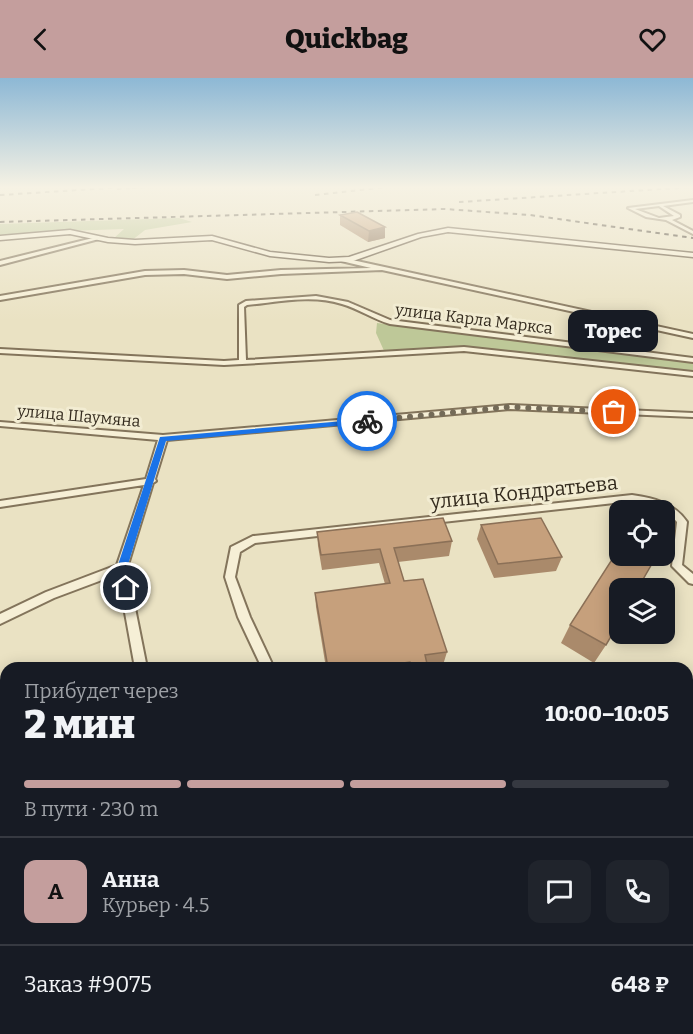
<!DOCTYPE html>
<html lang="ru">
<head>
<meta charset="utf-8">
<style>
	body { margin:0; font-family:Bitter,serif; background:#20242c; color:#f1f3f6; height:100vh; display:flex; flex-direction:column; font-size:22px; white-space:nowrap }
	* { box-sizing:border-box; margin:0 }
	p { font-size:20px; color:#9ea1a6 }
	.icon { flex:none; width:33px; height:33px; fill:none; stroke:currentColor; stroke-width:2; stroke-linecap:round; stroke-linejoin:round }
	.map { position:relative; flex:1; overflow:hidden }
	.drawer { position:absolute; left:0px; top:584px; width:693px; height:374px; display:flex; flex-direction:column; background:#171b24; border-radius:18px 18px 0 0; box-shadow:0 3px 15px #0003 }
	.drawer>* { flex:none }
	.buttons { position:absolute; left:609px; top:422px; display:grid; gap:12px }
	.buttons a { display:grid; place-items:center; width:66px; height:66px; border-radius:12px; background:#171b24; box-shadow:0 3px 15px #0003; font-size:30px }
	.pin { position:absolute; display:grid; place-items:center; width:51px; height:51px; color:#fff; margin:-26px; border:3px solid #fff; border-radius:50%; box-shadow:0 2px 6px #0007 }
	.courier { position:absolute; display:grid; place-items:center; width:60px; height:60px; margin:-30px; border:4px solid #1a73e8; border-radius:50%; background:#fff; color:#222; box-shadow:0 2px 8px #0007 }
	.bubble { position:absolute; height:42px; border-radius:12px; background:#171b24; box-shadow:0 3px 15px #0003; font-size:20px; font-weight:800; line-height:42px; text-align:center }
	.head em { font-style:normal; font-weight:800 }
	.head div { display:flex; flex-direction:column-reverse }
	.head { display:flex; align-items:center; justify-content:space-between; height:102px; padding:0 24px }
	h1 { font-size:39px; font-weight:800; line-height:45px }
	.bar { display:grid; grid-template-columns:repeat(4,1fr); gap:9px 6px; align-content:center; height:72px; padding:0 24px }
	.bar i { height:8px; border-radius:4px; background:#363941 }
	.bar .active { background:#c49e9d }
	.bar p { grid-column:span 4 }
	.line { display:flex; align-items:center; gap:15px; padding:0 24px; border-top:2px solid #363941 }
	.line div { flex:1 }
	.round { display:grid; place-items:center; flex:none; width:63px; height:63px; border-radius:12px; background:#20242c }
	header { display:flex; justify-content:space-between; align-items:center; height:78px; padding:0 24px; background:#c49e9d; color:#111; font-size:27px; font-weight:800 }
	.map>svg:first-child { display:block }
	.green { fill:#bec898 }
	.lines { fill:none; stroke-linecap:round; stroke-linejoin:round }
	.minor-casing { stroke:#83745b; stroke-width:4 }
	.secondary-casing { stroke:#65553f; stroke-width:3 }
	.minor { fill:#f6efd6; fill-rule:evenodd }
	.secondary { fill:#f6efd6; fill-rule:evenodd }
	.rail { stroke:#342b1e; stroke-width:2; stroke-dasharray:4.5 4.5; stroke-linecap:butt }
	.wall { fill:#aa8a6b }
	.shaded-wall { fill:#8b7057 }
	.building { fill:#c6a07c; stroke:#8b7057; stroke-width:1.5 }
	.route { fill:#1a73e8 }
	.done { stroke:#746b58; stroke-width:6; stroke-dasharray:0 10.8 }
	.labels { text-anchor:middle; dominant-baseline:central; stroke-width:6; stroke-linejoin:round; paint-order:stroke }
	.far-street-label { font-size:16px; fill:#342b1e; stroke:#f2ecd2 }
	.street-label { font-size:20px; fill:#342b1e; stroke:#f2ecd2 }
</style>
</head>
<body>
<header><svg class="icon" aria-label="back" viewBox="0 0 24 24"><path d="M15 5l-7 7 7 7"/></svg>Quickbag<svg class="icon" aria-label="heart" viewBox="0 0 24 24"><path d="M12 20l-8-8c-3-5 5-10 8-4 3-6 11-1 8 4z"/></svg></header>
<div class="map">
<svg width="693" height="956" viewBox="0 0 693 956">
	<rect width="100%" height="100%" fill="#eae2c3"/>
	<path class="green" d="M 179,140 L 192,144 L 145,152 L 131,163 L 113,161 L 124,151 L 67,153 L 0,159 L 0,146 Z
		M 377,245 L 693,285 L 693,295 L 478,271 L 385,275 L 376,255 Z
		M 415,951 L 580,951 L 582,956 L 416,956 Z"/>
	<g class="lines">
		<g class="minor-casing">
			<path id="minor" d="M 693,122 L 693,124 L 663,128 L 680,137 L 680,139 L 672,142 L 693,153 L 693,156 L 666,142 L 646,139 L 628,130 ZM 659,128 L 674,138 L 659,140 L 635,131 Z
				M 97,159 L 99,161 L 0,187 L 0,183 Z
				M 343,180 L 693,256 L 693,260 L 382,192 L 281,196 L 227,201 L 184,196 L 145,197 L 0,222 L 0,218 L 145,193 L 184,192 L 227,197 L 281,192 L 371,190 L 341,183 Z
				M 316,218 L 348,224 L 390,242 L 693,280 L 693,284 L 390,246 C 373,241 359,231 342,226 C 312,216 278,224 247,227 L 244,229 L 246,282 L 464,269 L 693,294 L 693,298 L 464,273 L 224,287 L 0,275 L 0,271 L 224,283 L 239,282 L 239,227 L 246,223 Z
				M 510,327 L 693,335 L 693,339 L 510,331 L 167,362 L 155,401 L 156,403 L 153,405 L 127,490 L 147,590 L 135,590 L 118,496 L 54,520 L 0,546 L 0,536 L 46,514 L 117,487 L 144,407 L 0,429 L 0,423 L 146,401 L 158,362 L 0,348 L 0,344 L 163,357 Z
				M 632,417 C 654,420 674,425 687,444 L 682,487 L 693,496 L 693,506 L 689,505 L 672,488 L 677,444 C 665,429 650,426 632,423 L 255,465 L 240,474 L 235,499 L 250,539 L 274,590 L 262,590 L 238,539 L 225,499 L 231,469 L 253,458 Z
				M 689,626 L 693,627 L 693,656 L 688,655 L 687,652 L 687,627 Z
				M 693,698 L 693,714 L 687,717 L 687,701 Z
				M 6,828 L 6,844 L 0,845 L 0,829 Z
				M 687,891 L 693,894 L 693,922 L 687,920 Z
				M 236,951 L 254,951 L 253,956 L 235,956 Z"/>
		</g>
		<g class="secondary-casing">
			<path id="secondary" d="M 448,150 L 693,175 L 693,179 L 448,154 L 421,159 L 353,183 L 329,184 L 270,178 L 212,162 L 135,166 L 108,164 L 70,156 L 0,162 L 0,158 L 70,152 L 108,160 L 135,162 L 212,158 L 270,174 L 329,180 L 349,179 L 418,156 Z"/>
		</g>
		<use href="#minor" class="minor"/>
		<use href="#secondary" class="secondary"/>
		<path class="rail" d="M 132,110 L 154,109
			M 117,111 L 141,109
			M 0,117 L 125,109
			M 315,117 L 386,109
			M 459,124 L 693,109
			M 0,144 L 445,131 L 530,137 L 693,160"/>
	</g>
	<path class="wall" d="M 340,137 L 385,149 L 385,160 L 368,164 L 340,147 Z
		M 481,447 L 562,479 L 556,493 L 494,500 L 477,461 Z
		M 317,454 L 452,463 L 449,478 L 398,484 L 404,503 L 447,574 L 443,587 L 428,590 L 326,590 L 316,529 L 315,515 L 385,506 L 379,485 L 322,492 L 318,468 Z
		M 570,547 L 606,567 L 594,585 L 561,565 Z"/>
	<path class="shaded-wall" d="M 385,149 L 385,160 L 368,164 L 369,153 Z"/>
	<path class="building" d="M 357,134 L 385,149 L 369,153 L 340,137 Z
		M 443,440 L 452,463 L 394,470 L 404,503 L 423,501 L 447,574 L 425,577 L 428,590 L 412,590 L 410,584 L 366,590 L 328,590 L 315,515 L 390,505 L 380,471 L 321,477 L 317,454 Z
		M 541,440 L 562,479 L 498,486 L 481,447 Z
		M 620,469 L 620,477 L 657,477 L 638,510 L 620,510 L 620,543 L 606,567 L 570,547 Z"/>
	<linearGradient id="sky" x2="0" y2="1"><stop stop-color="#8db8d5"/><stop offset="0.45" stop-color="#f6f2e4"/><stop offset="1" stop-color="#f6f2e4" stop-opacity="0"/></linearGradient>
	<rect width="693" height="243" fill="url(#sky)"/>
	<path class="route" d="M 367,341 L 369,342 L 369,345 L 166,363 L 127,490 L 131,510 L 129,513 L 122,513 L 117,490 L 160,359 Z"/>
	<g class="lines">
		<path class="done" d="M 367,343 L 510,329 L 614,334"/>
	</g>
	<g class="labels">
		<g class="far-street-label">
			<text transform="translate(474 241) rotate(7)">улица Карла Маркса</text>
			<text transform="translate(79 338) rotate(5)">улица Шаумяна</text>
		</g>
		<g class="street-label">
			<text transform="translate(524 414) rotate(-6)">улица Кондратьева</text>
		</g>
	</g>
</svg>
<div class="buttons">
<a><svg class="icon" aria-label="locate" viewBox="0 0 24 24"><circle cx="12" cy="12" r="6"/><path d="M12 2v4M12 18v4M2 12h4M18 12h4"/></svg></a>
<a><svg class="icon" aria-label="layers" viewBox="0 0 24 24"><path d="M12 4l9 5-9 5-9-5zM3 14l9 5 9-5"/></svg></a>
</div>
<div class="pin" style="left:614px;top:334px;background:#ea580c"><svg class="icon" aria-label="bag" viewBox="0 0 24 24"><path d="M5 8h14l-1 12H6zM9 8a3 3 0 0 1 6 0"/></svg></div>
<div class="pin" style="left:126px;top:510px;background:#1f2937"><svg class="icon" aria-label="home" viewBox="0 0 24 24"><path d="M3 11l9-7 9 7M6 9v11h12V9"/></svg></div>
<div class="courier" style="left:367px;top:343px"><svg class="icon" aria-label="bike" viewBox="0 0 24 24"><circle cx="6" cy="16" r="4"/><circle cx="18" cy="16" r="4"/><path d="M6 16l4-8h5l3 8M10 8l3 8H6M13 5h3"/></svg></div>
<div class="bubble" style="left:568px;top:232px;width:90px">Торес</div>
<section class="drawer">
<div class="head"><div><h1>2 мин</h1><p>Прибудет через</p></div><em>10:00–10:05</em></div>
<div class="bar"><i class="active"></i><i class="active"></i><i class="active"></i><i></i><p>В пути · 230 m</p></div>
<div class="line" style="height:108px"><b class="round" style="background:#c49e9d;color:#111">А</b><div><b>Анна</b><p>Курьер · 4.5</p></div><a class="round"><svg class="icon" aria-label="chat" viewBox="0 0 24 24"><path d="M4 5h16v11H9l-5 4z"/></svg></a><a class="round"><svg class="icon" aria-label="phone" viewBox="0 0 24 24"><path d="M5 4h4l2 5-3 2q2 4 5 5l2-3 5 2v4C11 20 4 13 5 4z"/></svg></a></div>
<div class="line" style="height:78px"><div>Заказ #9075</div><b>648 ₽</b></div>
</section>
</div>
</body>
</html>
